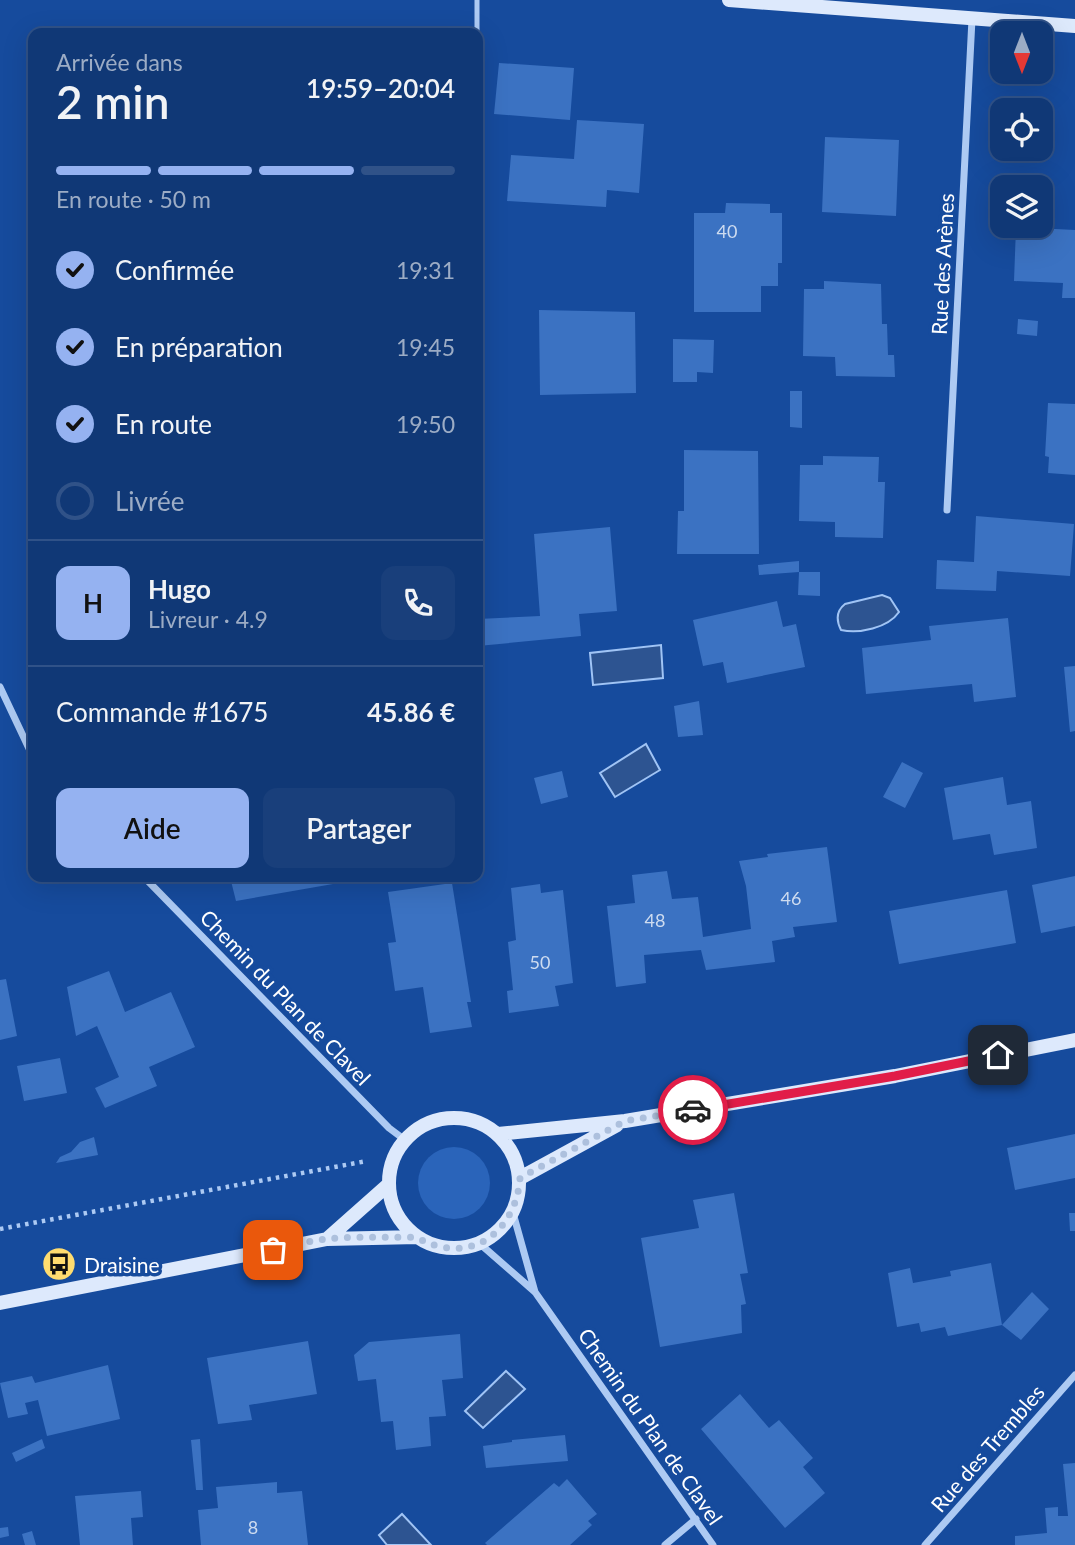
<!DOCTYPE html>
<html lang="fr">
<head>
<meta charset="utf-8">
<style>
	body { margin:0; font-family:Lato,sans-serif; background:#193f7b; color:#f1f3f6; height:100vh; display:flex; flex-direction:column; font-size:26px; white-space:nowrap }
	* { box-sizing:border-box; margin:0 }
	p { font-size:23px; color:#9cacc5 }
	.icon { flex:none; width:38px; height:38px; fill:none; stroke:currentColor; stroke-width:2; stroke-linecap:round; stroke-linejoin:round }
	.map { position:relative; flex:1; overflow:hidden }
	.panel { position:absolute; left:28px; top:28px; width:455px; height:854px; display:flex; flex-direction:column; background:#103876; border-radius:14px; box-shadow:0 7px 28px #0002,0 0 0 2px #305288 }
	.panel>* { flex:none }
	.needle { width:46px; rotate:180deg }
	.tools { position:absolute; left:990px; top:21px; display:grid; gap:14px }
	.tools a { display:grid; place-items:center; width:63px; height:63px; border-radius:14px; background:#103876; box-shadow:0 7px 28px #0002,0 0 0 2px #305288; font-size:35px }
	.pin { position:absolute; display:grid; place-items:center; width:60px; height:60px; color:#fff; margin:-30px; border-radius:14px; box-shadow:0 4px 10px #0006 }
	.courier { position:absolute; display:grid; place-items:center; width:70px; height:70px; margin:-35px; border:5px solid #e11d48; border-radius:50%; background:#fff; color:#222; box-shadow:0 2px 9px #0007 }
	.summary em { font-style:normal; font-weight:600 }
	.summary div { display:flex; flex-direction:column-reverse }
	.summary { display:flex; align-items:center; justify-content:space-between; height:119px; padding:0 28px }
	h1 { font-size:46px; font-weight:600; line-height:52px }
	.bar { display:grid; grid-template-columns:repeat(4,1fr); gap:10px 7px; align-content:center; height:84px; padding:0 28px }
	.bar i { height:9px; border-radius:5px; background:#305288 }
	.bar .current { background:#95b2f1 }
	.bar p { grid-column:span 4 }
	.line { display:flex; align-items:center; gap:18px; padding:0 28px; border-top:2px solid #305288 }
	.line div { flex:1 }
	.round { display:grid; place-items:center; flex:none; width:74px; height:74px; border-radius:14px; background:#193f7b }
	ol { padding:0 28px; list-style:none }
	li { display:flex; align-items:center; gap:21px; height:77px }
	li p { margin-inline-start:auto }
	li .icon { padding:7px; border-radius:50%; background:#95b2f1; color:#111; stroke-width:4 }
	li:last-child { color:#9cacc5 }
	li i { width:38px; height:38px; border:4px solid #305288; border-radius:50% }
	.primary-button { display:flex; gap:14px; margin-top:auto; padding:14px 28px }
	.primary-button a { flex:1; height:80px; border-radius:14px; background:#95b2f1; color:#111; font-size:28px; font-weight:600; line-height:80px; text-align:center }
	.primary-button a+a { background:#193f7b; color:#f1f3f6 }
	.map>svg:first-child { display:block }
	.green { fill:#2a64ba }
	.water { fill:#2d5491; stroke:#a0c4f5; stroke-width:2 }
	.building { fill:#3b72c2 }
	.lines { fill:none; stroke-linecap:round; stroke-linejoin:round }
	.path { stroke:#adcaf3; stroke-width:4.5; stroke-dasharray:3.5 5; stroke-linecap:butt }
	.lane { stroke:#adcaf3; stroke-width:5 }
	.street { stroke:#adcaf3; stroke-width:7 }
	.secondary { stroke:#dde9fc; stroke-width:14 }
	.done { stroke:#adc0dd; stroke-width:7; stroke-dasharray:0 12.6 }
	.route { stroke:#e11d48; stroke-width:9 }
	.labels { text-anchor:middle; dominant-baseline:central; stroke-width:7; stroke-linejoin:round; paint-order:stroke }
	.number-label { font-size:18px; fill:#cedcf0 }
	.street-label { font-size:21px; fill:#fff; stroke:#164b9d }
	.poi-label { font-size:21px; fill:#fff; stroke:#164b9d; text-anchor:start }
</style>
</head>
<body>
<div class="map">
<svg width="1075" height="1545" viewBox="0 0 1075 1545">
	<rect width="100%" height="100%" fill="#164b9d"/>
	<path class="green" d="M418 1183a36 36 0 1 1 72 0a36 36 0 1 1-72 0Z"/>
	<path class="water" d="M 882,595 L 890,598 L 899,612 C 888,628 859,634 841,630 C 836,620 836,611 845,604 Z
		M 661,645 L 663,678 L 593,685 L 590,653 Z
		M 646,744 L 660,770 L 615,797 L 600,773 Z
		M 506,1371 L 525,1389 L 483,1428 L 465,1411 Z
		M 402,1514 L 431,1545 L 387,1545 L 379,1535 Z"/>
	<path class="building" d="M 499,63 L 574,68 L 570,120 L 494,114 Z
		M 577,120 L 644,124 L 639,193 L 607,190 L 606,207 L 507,201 L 511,155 L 574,159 Z
		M 825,137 L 899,140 L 896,216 L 822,212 Z
		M 726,203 L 770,204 L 770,213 L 782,213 L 782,263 L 778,263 L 778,286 L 761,286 L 761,312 L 694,312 L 694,213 L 725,213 Z
		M 1016,227 L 1075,230 L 1075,298 L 1062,298 L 1063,283 L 1014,281 Z
		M 824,281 L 881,284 L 882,324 L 887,324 L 888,355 L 894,355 L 895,377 L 836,376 L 835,357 L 803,356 L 804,289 L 824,289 Z
		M 539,310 L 635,312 L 636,393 L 540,395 Z
		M 1018,319 L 1038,321 L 1037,336 L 1017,334 Z
		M 673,339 L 714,340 L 713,373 L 697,372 L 697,382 L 673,382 Z
		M 790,391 L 802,391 L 802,428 L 790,427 Z
		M 1048,403 L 1075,404 L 1075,475 L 1048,473 L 1049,457 L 1045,456 Z
		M 684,450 L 758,451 L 759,554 L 677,554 L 678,511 L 684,511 Z
		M 823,456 L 879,457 L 878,482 L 885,482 L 883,538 L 835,537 L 835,522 L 799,521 L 800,465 L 823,465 Z
		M 976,516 L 1074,524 L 1070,576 L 997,571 L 996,591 L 936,589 L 937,560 L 974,562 Z
		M 610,527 L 617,611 L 579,614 L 581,636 L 478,646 L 478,619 L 540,616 L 534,534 Z
		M 799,561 L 799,572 L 820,572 L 820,596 L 798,595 L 799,572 L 759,575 L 758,565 Z
		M 777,601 L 783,627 L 796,624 L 805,667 L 727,683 L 723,662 L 703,666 L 693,620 Z
		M 1008,618 L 1016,697 L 974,702 L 972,684 L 866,694 L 862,648 L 931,640 L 929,626 Z
		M 1075,666 L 1075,731 L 1070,732 L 1064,667 Z
		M 699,701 L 703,735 L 678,737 L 674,706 Z
		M 902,762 L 923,773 L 905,808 L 883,797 Z
		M 562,771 L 568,797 L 541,804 L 534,778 Z
		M 1003,777 L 1007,805 L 1031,801 L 1037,848 L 994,855 L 990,834 L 953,840 L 944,788 Z
		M 827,847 L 837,922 L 793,927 L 795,937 L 772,941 L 775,962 L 706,970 L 701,950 L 644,955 L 646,983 L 616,987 L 607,906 L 635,903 L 632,875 L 667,871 L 672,899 L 698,897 L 703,937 L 751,929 L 746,886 L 739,861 L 768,857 L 767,854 Z
		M 1075,876 L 1075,926 L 1041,933 L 1032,885 Z
		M 230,877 L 331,877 L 333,884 L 236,901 Z
		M 452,883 L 471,1002 L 467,1002 L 472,1027 L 430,1033 L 423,987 L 395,991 L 388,943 L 396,942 L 388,892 Z
		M 540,884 L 541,893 L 563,890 L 573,983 L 555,986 L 559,1006 L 509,1013 L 507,991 L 513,990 L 508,942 L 516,940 L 511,888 Z
		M 1007,890 L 1016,943 L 899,964 L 889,911 Z
		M 109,971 L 125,1012 L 171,992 L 195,1047 L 149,1067 L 157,1086 L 105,1108 L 95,1088 L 119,1077 L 97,1026 L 76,1036 L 67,987 Z
		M 6,979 L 17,1036 L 0,1040 L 0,980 Z
		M 60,1058 L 67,1093 L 24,1101 L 17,1066 Z
		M 1075,1134 L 1075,1178 L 1015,1190 L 1007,1148 Z
		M 94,1137 L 98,1155 L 56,1163 L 60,1157 L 71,1152 L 80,1142 Z
		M 734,1193 L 748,1273 L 740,1274 L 746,1304 L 741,1305 L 742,1333 L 660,1347 L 641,1238 L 699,1228 L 693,1200 Z
		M 1069,1213 L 1075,1213 L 1075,1231 L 1070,1231 Z
		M 991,1263 L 1002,1325 L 948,1336 L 945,1327 L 921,1332 L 919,1323 L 897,1327 L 888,1273 L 910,1268 L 913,1283 L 951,1276 L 950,1271 Z
		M 1032,1292 L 1049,1309 L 1021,1340 L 1002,1325 Z
		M 460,1334 L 463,1378 L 442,1380 L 446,1416 L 429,1417 L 431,1446 L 396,1450 L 393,1421 L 381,1422 L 376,1379 L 358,1381 L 354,1355 L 369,1342 Z
		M 308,1341 L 317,1394 L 249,1405 L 252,1420 L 218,1424 L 207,1358 Z
		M 108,1365 L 120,1419 L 47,1436 L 38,1400 L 25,1403 L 28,1414 L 8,1418 L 0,1383 L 32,1376 L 35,1383 Z
		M 740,1394 L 769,1428 L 779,1420 L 813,1458 L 803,1467 L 825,1493 L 785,1528 L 701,1429 Z
		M 565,1435 L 568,1461 L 486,1468 L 483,1446 L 512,1442 L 512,1440 Z
		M 42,1439 L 45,1448 L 16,1462 L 12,1453 Z
		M 200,1439 L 203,1490 L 196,1490 L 191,1440 Z
		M 1075,1463 L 1075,1545 L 1015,1545 L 1015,1536 L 1047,1533 L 1045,1508 L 1058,1507 L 1058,1516 L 1068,1516 L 1063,1464 Z
		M 567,1479 L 597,1514 L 588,1521 L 592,1525 L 570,1545 L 487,1545 L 485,1543 L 554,1483 L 559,1487 Z
		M 277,1482 L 277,1493 L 302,1491 L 308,1545 L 201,1545 L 198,1510 L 218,1508 L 216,1487 Z
		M 141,1491 L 143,1517 L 131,1518 L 133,1545 L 80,1545 L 75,1496 Z
		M 8,1527 L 9,1536 L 0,1538 L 0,1528 Z
		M 32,1531 L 36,1545 L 25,1545 L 22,1534 Z"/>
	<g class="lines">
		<path class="path" d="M 0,1229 L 367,1161"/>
		<path class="lane" d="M 477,33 L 477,0"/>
		<path class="street" d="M 947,510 L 972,19
			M 0,687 L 33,757
			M 144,877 L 389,1128 L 405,1140
			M 513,1213 L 535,1292
			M 479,1243 L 535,1292 L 713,1545
			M 665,1545 L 696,1519
			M 925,1545 L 1075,1375"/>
		<path class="secondary" d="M 729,0 L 1075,26
			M389 1183a65 65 0 1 1 130 0a65 65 0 1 1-130 0Z
			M 498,1134 L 625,1121 L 895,1076 L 1075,1040
			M 520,1178 L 617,1125
			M 327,1239 L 389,1184
			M 0,1303 L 327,1239 L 418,1237"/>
	</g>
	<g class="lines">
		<path class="done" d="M 273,1250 C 290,1246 308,1241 326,1239 C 352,1236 380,1238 407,1237 C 419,1237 426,1243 438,1246 C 485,1258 517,1221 520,1178 L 625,1121 L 693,1110"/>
		<path class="route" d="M 693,1110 L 895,1076 L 998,1055"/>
	</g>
	<defs>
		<g id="bus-disc" transform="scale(1.75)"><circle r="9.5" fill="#ffdc6f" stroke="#164b9d"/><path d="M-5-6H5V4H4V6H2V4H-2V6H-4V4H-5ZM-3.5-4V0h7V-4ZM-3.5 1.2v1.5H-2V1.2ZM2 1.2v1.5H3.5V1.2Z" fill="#111"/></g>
	</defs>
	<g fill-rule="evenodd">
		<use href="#bus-disc" x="59" y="1264"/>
	</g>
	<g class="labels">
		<g class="number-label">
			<text x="727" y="231">40</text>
			<text x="791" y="898">46</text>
			<text x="655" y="920">48</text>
			<text x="540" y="962">50</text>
			<text x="253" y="1527">8</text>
		</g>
		<g class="street-label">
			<text transform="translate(942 264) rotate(-87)">Rue des Arènes</text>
			<text transform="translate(286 997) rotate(46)">Chemin du Plan de Clavel</text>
			<text transform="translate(651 1426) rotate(55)">Chemin du Plan de Clavel</text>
			<text transform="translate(987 1448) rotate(-49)">Rue des Trembles</text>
		</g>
		<g class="poi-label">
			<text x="84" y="1264">Draisine</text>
		</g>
	</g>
</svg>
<div class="tools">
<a><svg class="needle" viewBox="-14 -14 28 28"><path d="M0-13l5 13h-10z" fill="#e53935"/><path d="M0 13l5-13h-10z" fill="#9cacc5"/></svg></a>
<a><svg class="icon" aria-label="locate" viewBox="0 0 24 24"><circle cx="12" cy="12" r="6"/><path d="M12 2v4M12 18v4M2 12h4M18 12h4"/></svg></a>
<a><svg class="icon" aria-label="layers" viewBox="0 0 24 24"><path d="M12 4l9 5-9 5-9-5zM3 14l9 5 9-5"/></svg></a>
</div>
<div class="pin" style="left:273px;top:1250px;background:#ea580c"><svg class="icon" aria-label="bag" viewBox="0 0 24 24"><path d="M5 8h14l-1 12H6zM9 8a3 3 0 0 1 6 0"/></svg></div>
<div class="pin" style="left:998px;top:1055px;background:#1f2937"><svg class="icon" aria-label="home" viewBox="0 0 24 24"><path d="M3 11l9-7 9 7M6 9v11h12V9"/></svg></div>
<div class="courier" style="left:693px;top:1110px"><svg class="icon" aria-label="car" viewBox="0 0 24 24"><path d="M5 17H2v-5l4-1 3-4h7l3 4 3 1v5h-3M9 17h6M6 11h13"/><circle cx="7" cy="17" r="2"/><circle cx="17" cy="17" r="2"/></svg></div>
<section class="panel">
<div class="summary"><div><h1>2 min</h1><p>Arrivée dans</p></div><em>19:59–20:04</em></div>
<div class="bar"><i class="current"></i><i class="current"></i><i class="current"></i><i></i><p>En route · 50 m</p></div>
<ol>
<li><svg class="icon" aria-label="check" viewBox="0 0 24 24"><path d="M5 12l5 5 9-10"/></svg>Confirmée<p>19:31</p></li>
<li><svg class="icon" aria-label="check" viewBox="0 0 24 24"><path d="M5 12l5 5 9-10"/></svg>En préparation<p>19:45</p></li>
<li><svg class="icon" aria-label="check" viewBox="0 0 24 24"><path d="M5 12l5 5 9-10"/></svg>En route<p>19:50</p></li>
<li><i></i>Livrée</li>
</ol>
<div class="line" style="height:126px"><b class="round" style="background:#95b2f1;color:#111">H</b><div><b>Hugo</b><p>Livreur · 4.9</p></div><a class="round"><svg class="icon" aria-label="phone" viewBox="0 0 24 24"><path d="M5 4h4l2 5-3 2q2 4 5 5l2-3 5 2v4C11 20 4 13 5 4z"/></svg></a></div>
<div class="line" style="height:91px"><div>Commande #1675</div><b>45.86 €</b></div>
<div class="primary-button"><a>Aide</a><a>Partager</a></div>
</section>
</div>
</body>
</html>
